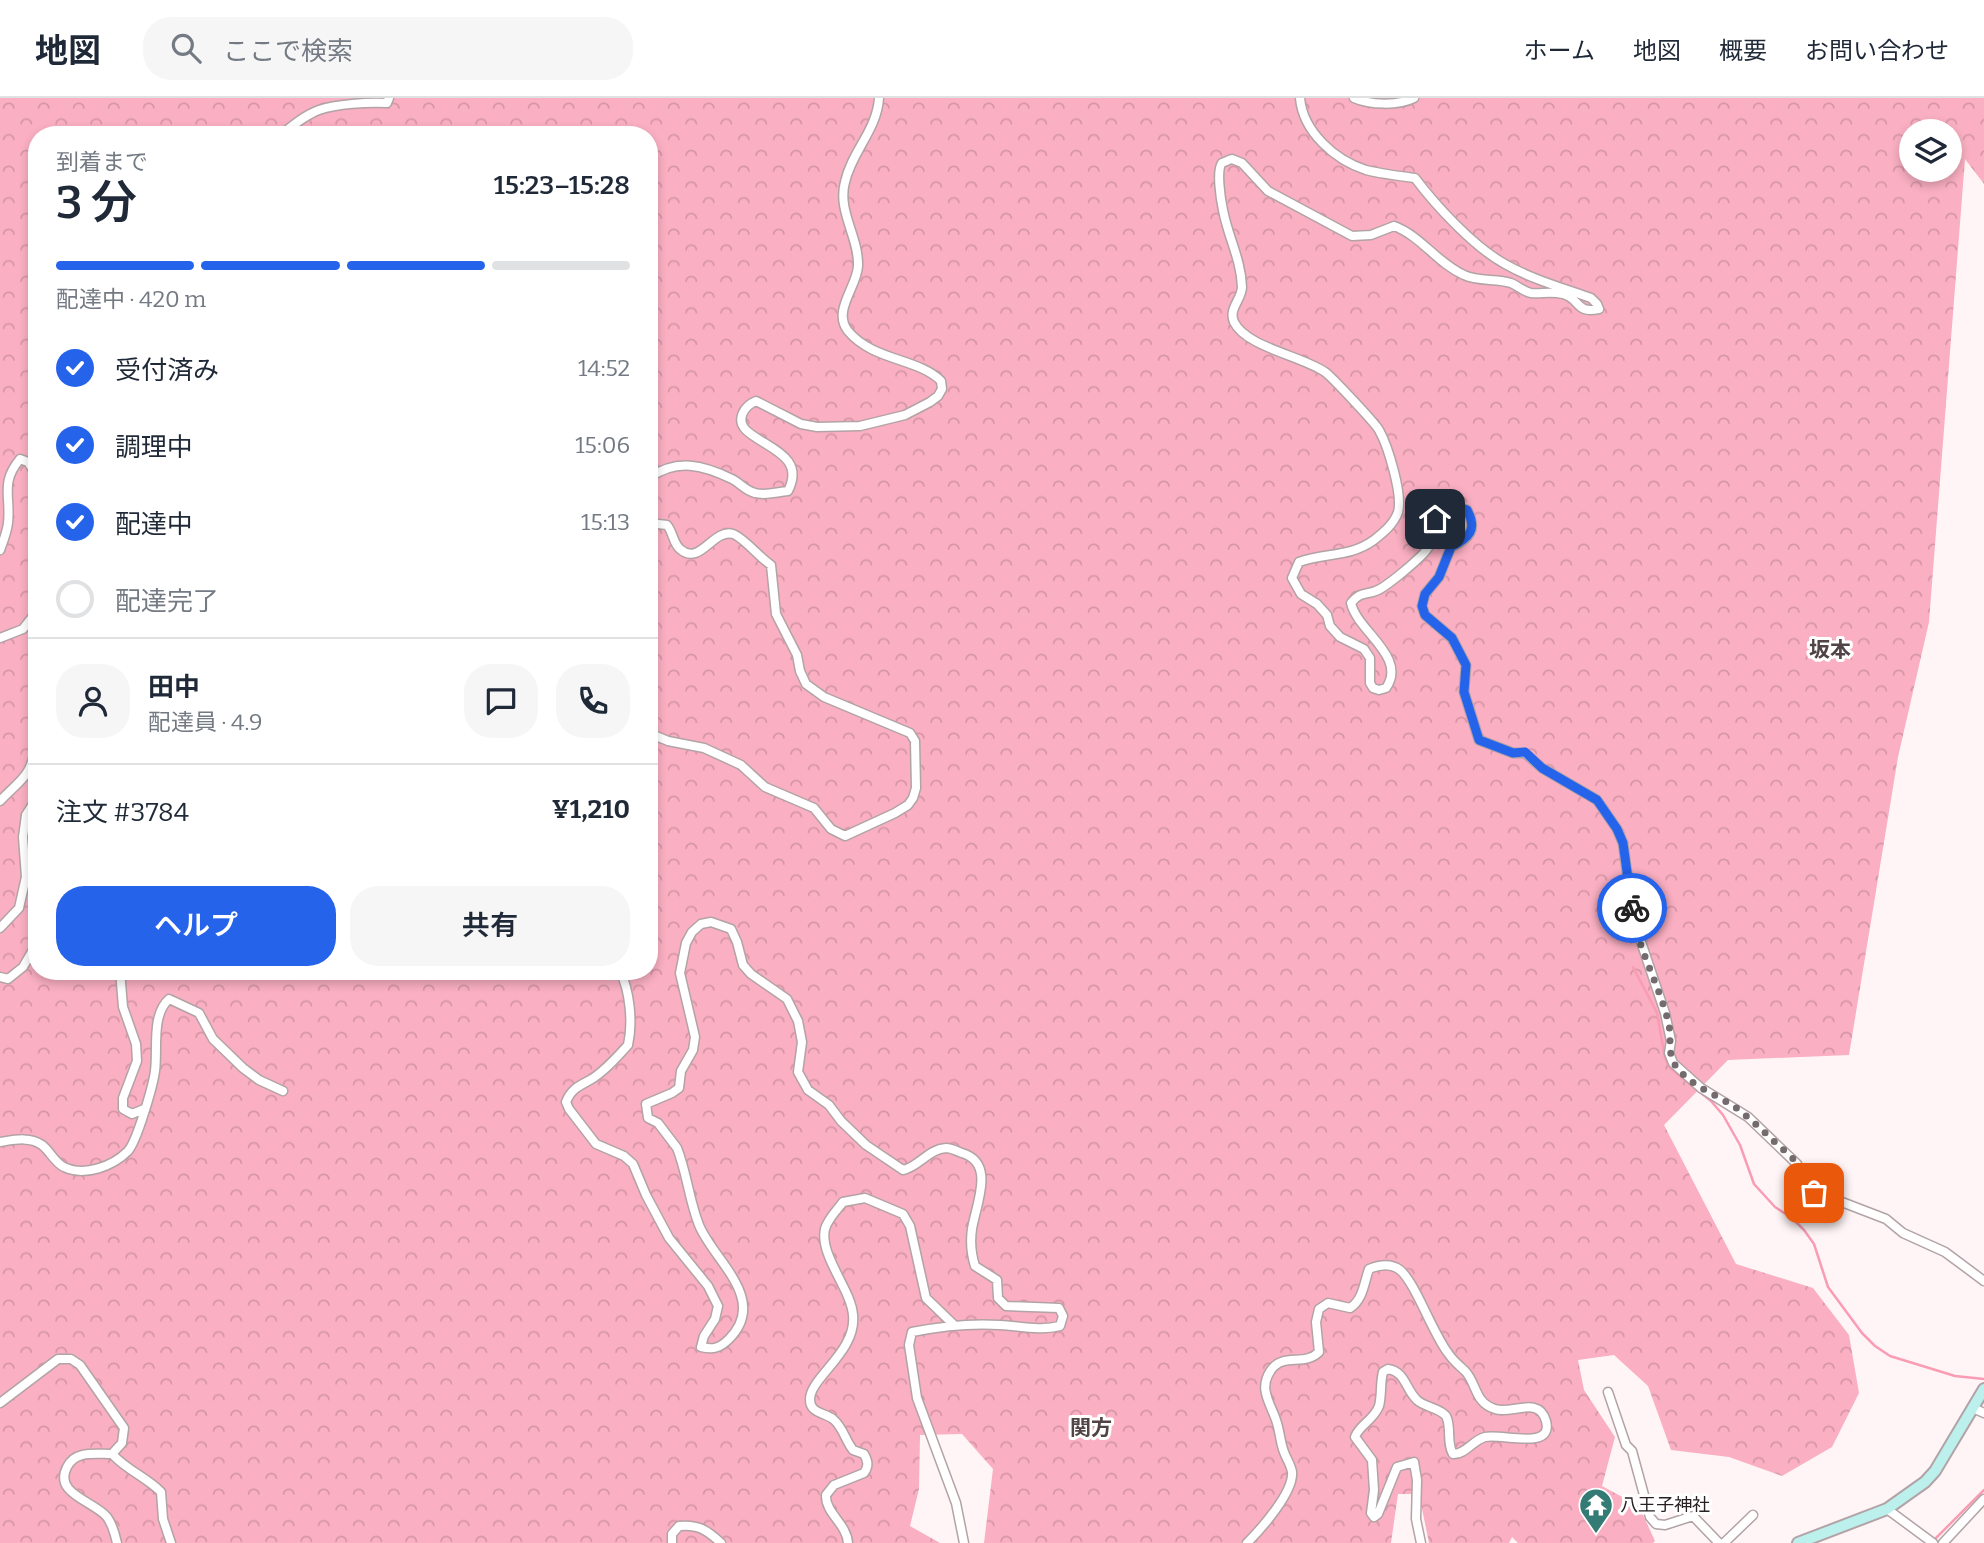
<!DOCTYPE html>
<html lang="ja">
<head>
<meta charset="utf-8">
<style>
	body { margin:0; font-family:Bitter,"Noto Sans JP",serif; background:#f6f6f7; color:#1f2937; height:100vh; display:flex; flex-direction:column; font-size:26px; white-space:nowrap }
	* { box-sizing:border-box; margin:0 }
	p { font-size:23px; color:#747a83 }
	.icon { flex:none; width:38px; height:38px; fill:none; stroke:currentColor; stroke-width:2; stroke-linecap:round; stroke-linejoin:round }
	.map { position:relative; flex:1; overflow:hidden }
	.side { position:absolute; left:28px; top:28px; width:630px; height:854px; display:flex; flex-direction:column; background:#fff; border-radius:28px; box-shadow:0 4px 10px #0003 }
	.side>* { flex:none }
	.buttons { position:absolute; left:1899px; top:21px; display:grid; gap:14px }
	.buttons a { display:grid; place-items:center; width:63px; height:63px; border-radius:50%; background:#fff; box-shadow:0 4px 10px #0003; font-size:35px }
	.pin { position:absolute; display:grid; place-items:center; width:60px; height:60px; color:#fff; margin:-30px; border-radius:14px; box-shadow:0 4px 10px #0006 }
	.courier { position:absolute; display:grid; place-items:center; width:70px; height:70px; margin:-35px; border:5px solid #2563eb; border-radius:50%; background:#fff; color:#222; box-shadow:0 2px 9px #0007 }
	.summary em { font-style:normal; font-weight:600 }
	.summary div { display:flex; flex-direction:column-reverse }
	.summary { display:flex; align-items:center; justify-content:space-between; height:119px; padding:0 28px }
	h1 { font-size:46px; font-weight:600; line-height:52px }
	.bar { display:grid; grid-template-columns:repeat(4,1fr); gap:10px 7px; align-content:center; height:84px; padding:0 28px }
	.bar i { height:9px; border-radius:5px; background:#e0e1e3 }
	.bar .selected { background:#2563eb }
	.bar p { grid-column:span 4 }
	.line { display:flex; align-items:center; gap:18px; padding:0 28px; border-top:2px solid #e0e1e3 }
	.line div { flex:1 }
	.round { display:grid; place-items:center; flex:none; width:74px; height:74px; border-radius:28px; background:#f6f6f7 }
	ol { padding:0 28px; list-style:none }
	li { display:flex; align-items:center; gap:21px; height:77px }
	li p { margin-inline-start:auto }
	li .icon { padding:7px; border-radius:50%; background:#2563eb; color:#fff; stroke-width:4 }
	li:last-child { color:#747a83 }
	li i { width:38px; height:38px; border:4px solid #e0e1e3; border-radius:50% }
	.primary-button { display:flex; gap:14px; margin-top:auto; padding:14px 28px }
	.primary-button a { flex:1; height:80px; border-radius:28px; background:#2563eb; color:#fff; font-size:28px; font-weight:600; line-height:80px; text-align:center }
	.primary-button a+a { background:#f6f6f7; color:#1f2937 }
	header { display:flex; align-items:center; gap:42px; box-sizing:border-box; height:98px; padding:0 35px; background:#fff; border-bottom:2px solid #e0e1e3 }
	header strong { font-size:33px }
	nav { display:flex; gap:38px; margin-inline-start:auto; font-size:24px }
	.search { width:490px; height:63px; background:#f6f6f7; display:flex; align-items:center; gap:18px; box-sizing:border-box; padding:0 24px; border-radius:28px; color:#747a83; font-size:26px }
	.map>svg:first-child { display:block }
	.forest { fill:url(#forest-crowns); fill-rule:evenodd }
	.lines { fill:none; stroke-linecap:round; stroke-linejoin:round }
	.stream { stroke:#f99cb4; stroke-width:2.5 }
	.street-casing { stroke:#b2a3a6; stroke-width:11 }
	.secondary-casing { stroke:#b2a3a6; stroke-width:14 }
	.street { stroke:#fff; stroke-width:8 }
	.secondary { stroke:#bcf0ed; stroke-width:10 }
	.done { stroke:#736b6d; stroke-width:7; stroke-dasharray:0 12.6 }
	.route { stroke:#2563eb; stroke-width:9 }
	.labels { text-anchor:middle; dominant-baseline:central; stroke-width:6; stroke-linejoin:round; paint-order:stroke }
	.poi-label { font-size:18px; fill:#272123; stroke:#fff; text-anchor:start }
	.quarter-label { font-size:21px; font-weight:bold; fill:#514447; stroke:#fff }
</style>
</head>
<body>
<header>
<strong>地図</strong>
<div class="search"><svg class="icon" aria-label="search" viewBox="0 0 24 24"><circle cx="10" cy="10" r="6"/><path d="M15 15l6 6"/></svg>ここで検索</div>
<nav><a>ホーム</a><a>地図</a><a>概要</a><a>お問い合わせ</a></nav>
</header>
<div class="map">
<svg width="1984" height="1445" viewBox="0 0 1984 1445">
	<defs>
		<pattern id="forest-crowns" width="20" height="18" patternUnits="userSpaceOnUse" patternTransform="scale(1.75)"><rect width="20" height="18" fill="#faafc2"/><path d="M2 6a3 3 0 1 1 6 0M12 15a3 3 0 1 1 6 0" fill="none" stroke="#d696a6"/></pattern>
	</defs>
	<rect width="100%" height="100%" fill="#fff5f7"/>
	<path class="forest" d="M 0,0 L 1984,0 L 1984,86 L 1965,61 L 1929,524 L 1898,659 L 1849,957 L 1728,962 L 1664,1027 L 1736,1166 L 1813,1190 L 1849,1237 L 1859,1295 L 1832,1349 L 1782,1378 L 1729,1359 L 1671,1352 L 1648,1288 L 1614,1257 L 1578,1262 L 1584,1292 L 1615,1339 L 1602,1388 L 1639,1408 L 1655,1443 L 1653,1445 L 1518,1445 L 1512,1439 L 1509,1445 L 1429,1445 L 1419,1396 L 1398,1396 L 1391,1445 L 984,1445 L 993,1371 L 962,1336 L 920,1337 L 919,1391 L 910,1428 L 940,1445 L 0,1445 ZM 1911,33 L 1950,33 L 1950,72 L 1911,72 ZM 37,37 L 649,37 L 649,873 L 37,873 Z"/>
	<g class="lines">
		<path class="stream" d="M 1633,869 L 1657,915 L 1665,960 L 1670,970 L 1711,1003 L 1723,1017 L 1740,1047 L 1754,1086 L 1775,1109 L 1792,1120 L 1804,1132 L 1814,1146 L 1828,1189 L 1862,1235 L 1875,1248 L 1890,1258 L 1955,1278 L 1984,1281
			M 1933,1443 L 1984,1392"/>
		<g class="street-casing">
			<path id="street" d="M 1300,0 C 1303,34 1335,62 1366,72 C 1382,76 1399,78 1415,80 C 1436,108 1474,149 1505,166 C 1531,181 1563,190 1591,200 L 1597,206 L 1599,211 C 1575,216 1581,201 1563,196 C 1550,193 1542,196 1531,195 C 1524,194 1518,188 1511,185 C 1497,180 1478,184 1464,177 C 1437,165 1421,138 1394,128 L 1371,137 L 1352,138 L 1268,93 L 1242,65 L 1232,61 C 1230,61 1223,65 1222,65 C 1216,72 1221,103 1223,112 C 1228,139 1241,161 1242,189 C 1242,201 1228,211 1234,224 C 1246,249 1302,258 1325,274 C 1332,279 1375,325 1379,332 C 1388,348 1403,397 1398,414 C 1394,426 1384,434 1374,442 C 1349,460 1326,454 1299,464 L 1292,480 L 1301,496 L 1317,506 L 1327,517 L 1330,528 L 1340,539 L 1364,551 L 1370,560 L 1370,585 L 1373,590 L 1379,592 L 1386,590 C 1408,559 1357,533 1351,505 C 1361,492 1368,498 1380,491 C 1392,484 1413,466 1423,456 C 1438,441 1430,427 1441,412 L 1458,409 L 1467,412 C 1478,432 1469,441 1451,449 L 1439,479 L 1425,496 L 1422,508 L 1425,517 L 1452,540 L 1466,567 L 1464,594 L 1479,642 L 1513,655 L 1525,655 L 1542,670 L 1597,702 L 1617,731 L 1623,745 L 1633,820 L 1665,915 L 1671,943 L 1669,955 L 1673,965 L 1701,990 L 1748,1019 L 1797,1066 L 1808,1091 L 1886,1121 L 1903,1135 L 1945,1154 L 1984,1183
				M 1354,0 C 1370,7 1398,8 1414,0
				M 281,37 C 292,28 305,17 319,12 C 336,6 368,4 387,5 L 389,0
				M 649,380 C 677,360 703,367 732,381 C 740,385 746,393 755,395 C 766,398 776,394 788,393 C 806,358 766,350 747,333 C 735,322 744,308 756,303 L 801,326 L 817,329 L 860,328 L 905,317 L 930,304 L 938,298 L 942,291 L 941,283 C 918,260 873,263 848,233 C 832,213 857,189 858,168 C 859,139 837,113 845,84 C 852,53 877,32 879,0
				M 649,425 L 667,427 C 673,434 673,445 680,451 C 700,469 713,430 733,436 C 743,439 760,460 771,467 L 776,516 L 797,557 L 800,573 L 806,586 L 824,599 L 910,635 L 915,643 L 916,690 L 913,700 L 908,707 L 895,715 L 845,738 L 831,731 L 814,710 L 765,689 L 741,667 L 704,650 L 668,643 L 649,635
				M 0,452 C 3,444 7,434 8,425 C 11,398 0,385 20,361 L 28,364 L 37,378
				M 0,540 L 23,531 L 37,513
				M 0,703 C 23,679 28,682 37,648
				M 0,830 L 19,810 L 26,779 L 23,739 L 26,717 L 37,700
				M 120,873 L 123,909 L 136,946 L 137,963 L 123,1000 L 123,1011 L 132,1016 L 144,1011
				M 620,873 C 630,893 633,925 628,947 C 617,959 604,974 590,982 C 579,988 571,991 566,1004 L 569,1011 L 596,1046 L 624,1058 L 633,1066 L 646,1097 L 669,1140 L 708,1188 L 718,1208 L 715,1221 L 704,1238 L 701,1249 C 713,1252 720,1250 729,1241 C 769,1201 713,1162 699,1127 C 689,1102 687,1075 677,1050 L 658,1025 L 648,1020 L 646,1006 L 672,995 L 679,990 L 681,973 L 693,952 L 695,939 L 680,875 L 686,845 L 692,834 L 701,826 L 711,824 L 731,831 L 737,844 L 743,867 L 751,876 L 787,901 L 798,923 L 802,944 L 798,974 L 808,992 L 829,1007 L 841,1023 L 866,1047 L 903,1072 C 919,1069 928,1051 946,1050 C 951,1050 957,1053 962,1055 C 996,1065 976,1106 972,1131 C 970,1144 971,1155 975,1168 L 997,1182 L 998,1200 L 1006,1208 L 1059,1210 L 1063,1218 L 1060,1228 C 1040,1233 1020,1228 1000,1227 C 970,1225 942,1228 912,1234 L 909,1247 L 917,1300 L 956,1405 L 964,1445
				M 0,879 L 8,881 L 23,869 L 37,845
				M 0,1044 C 13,1042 30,1038 42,1047 C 50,1053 55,1065 64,1069 C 85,1079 113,1068 128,1053 C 137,1043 153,988 155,973 C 158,951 151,917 169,901 L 199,915 L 213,941 L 243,970 L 259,982 L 283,993
				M 1608,1294 L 1626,1347 L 1632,1353 L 1650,1419 L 1656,1426 L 1665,1427 L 1693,1418 L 1719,1445
				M 0,1305 L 58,1261 L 71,1261 L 80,1267 L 124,1330 L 122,1345 L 112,1356
				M 1973,1310 L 1984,1315
				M 1887,1411 L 1933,1445
				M 117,1445 C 115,1436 112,1426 107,1419 C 94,1403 53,1396 67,1369 C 75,1352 96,1356 112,1356 C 128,1373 146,1379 161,1394 L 163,1421 L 171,1445
				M 672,1445 L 672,1436 L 679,1428 C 698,1426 707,1432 721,1445
				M 848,1445 C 847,1426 825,1415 826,1397 L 834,1387 L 864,1375 C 869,1368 868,1363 864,1356 L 853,1352 C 845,1342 843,1329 833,1321 C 825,1315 810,1315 810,1302 C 809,1280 857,1254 853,1217 C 851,1191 819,1157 825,1131 C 827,1122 837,1112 843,1104 L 865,1100 L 903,1116 L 910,1128 L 926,1200 L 953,1226
				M 1247,1445 C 1261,1431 1294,1394 1292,1374 C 1291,1367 1286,1360 1284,1354 C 1280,1344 1280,1333 1276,1322 C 1270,1304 1258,1291 1271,1272 C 1284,1254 1304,1269 1319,1254 L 1316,1224 L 1319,1211 L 1328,1205 L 1350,1210 C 1363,1202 1364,1185 1369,1171 C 1379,1167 1391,1165 1400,1172 C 1415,1184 1433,1236 1448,1255 C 1453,1263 1460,1268 1466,1274 C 1477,1287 1475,1305 1495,1311 C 1511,1317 1539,1297 1546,1323 C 1554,1353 1501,1335 1485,1339 C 1473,1342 1465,1357 1453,1356 C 1446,1345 1452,1329 1446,1318 C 1440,1310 1424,1309 1417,1302 C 1405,1291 1406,1274 1388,1271 L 1383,1274 C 1380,1285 1382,1297 1379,1308 C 1374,1322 1359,1327 1355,1339 L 1372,1362 L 1374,1392 L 1371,1415 L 1374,1419 L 1378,1416 L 1397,1369 L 1414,1364 L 1417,1382 L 1416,1421 L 1421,1445
				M 1724,1445 L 1753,1417
				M 1943,1445 L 1984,1401"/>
		</g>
		<g class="secondary-casing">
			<path id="secondary" d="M 1798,1445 L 1887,1411 L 1925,1384 L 1935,1373 L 1984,1291"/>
		</g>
		<use href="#street" class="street"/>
		<use href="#secondary" class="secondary"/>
	</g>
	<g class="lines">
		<path class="done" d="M 1632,810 C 1637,851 1660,887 1669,927 C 1672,944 1666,958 1679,972 C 1693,988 1714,996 1732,1007 C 1748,1018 1762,1032 1776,1045 C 1783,1052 1794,1059 1798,1068 C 1804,1078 1804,1088 1814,1095"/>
		<path class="route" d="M 1435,421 L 1441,412 L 1458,409 L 1467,412 C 1478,432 1469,440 1451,449 L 1439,479 L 1425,496 L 1422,508 L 1425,517 L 1452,540 L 1466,567 L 1464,594 L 1479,642 L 1513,655 L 1525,654 L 1542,670 L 1597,702 L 1617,731 L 1623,745 L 1632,810"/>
	</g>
	<defs>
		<g id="temple-pin" transform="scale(1.75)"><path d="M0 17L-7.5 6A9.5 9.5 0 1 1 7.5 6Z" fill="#347b75" stroke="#fff"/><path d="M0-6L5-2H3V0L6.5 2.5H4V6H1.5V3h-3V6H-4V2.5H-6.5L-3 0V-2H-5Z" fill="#fff"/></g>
	</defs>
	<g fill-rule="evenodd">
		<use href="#temple-pin" x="1596" y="1407"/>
	</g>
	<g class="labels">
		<g class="poi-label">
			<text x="1620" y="1407">八王子神社</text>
		</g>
		<g class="quarter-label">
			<text x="1830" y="552">坂本</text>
			<text x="1091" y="1330">関方</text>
		</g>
	</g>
</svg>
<div class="buttons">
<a><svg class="icon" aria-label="layers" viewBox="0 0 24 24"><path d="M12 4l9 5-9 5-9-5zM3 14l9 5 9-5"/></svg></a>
</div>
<div class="pin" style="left:1814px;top:1095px;background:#ea580c"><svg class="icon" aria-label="bag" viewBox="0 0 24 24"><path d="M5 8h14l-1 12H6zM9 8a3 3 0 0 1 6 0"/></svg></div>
<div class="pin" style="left:1435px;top:421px;background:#1f2937"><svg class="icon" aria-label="home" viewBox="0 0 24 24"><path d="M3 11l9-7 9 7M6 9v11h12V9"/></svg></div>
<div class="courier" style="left:1632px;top:810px"><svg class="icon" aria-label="bike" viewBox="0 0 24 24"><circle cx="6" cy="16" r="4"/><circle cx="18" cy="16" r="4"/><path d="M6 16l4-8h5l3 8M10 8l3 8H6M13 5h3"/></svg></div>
<section class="side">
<div class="summary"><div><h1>3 分</h1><p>到着まで</p></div><em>15:23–15:28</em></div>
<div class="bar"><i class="selected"></i><i class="selected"></i><i class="selected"></i><i></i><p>配達中 · 420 m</p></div>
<ol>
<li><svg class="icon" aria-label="check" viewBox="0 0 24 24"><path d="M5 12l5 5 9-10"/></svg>受付済み<p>14:52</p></li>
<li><svg class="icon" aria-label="check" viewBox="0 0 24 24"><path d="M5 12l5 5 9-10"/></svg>調理中<p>15:06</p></li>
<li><svg class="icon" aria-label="check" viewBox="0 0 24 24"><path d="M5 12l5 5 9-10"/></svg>配達中<p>15:13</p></li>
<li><i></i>配達完了</li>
</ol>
<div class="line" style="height:126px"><a class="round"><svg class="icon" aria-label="person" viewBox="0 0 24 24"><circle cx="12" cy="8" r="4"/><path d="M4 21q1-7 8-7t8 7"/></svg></a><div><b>田中</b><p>配達員 · 4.9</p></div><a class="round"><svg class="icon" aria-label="chat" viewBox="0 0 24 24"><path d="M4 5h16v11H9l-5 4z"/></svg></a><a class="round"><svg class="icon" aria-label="phone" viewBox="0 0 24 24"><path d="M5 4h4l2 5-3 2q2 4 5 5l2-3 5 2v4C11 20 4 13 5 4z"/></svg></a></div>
<div class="line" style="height:91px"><div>注文 #3784</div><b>¥1,210</b></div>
<div class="primary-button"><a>ヘルプ</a><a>共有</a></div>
</section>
</div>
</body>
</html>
